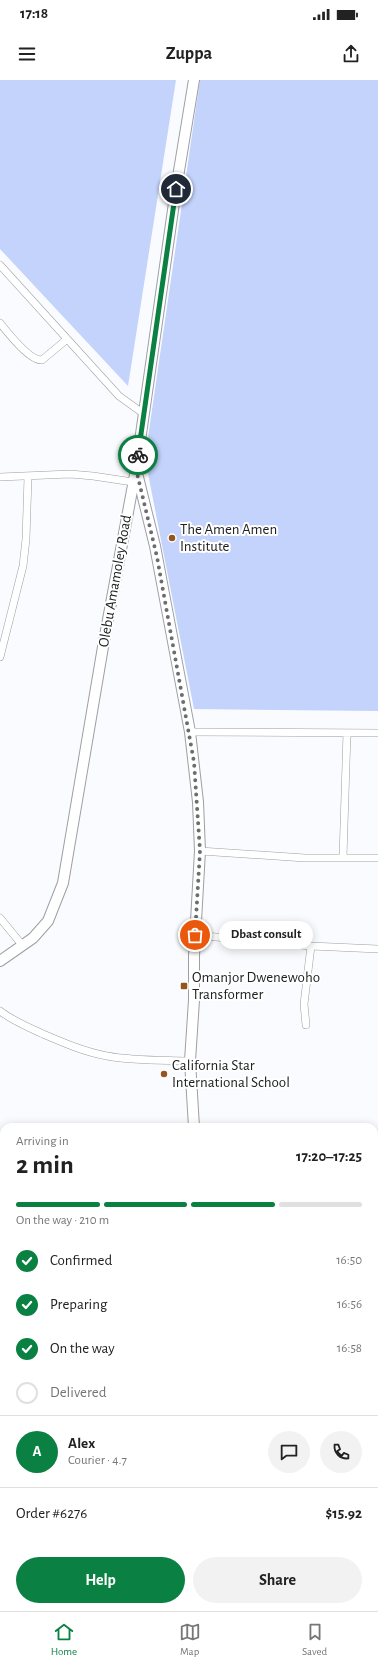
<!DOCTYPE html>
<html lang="en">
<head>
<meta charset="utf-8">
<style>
	body { margin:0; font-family:"Alegreya Sans",sans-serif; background:#f2f2f2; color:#222; height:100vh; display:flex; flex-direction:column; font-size:15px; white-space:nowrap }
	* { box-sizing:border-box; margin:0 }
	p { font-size:13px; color:#767676 }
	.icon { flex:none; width:22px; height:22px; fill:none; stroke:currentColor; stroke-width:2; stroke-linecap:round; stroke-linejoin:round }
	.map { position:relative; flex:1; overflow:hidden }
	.panel { position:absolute; left:0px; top:1043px; width:378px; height:488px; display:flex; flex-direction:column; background:#fff; border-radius:12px 12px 0 0; box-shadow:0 2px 10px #0003 }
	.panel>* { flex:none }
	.pin { position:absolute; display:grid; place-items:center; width:34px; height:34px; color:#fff; margin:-17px; border:2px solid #fff; border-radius:50%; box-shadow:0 1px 4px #0007 }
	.courier { position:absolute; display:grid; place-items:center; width:40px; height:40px; margin:-20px; border:3px solid #0b8043; border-radius:50%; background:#fff; color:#222; box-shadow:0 1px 5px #0007 }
	.bubble { position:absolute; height:28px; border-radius:14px; background:#fff; box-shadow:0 2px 10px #0003; font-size:13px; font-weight:700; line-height:28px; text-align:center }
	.headline em { font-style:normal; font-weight:700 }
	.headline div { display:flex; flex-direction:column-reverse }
	.headline { display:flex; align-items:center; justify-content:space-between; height:68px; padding:0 16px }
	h1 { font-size:26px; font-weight:700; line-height:30px }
	.bar { display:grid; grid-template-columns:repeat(4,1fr); gap:6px 4px; align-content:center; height:48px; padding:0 16px }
	.bar i { height:5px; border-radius:3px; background:#e0e0e0 }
	.bar .on { background:#0b8043 }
	.bar p { grid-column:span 4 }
	.line { display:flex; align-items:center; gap:10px; padding:0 16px; border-top:1px solid #e0e0e0 }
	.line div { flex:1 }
	.round { display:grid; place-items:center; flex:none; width:42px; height:42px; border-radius:21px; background:#f2f2f2 }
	ol { padding:0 16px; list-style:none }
	li { display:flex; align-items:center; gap:12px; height:44px }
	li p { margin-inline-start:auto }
	li .icon { padding:4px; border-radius:50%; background:#0b8043; color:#fff; stroke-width:4 }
	li:last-child { color:#767676 }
	li i { width:22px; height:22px; border:2px solid #e0e0e0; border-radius:50% }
	.primary-button { display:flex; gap:8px; margin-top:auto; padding:8px 16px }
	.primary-button a { flex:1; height:46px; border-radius:24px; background:#0b8043; color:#fff; font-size:16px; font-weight:700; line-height:46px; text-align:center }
	.primary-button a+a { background:#f2f2f2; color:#222 }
	.status { display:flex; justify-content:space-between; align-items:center; height:28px; padding:0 20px; background:#fff; direction:ltr }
	.status svg { height:11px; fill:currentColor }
	header { display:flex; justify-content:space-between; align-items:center; height:52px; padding:0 16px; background:#fff; font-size:18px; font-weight:700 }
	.tabs { display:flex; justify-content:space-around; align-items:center; height:56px; border-top:1px solid #e0e0e0; background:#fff; font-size:11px; color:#767676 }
	.tabs a { display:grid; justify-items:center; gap:2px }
	.tabs .on { color:#0b8043 }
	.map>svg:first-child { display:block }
	.green { fill:#c3d3fb }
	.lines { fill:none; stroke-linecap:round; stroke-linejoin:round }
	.street-casing { stroke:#9d9fa2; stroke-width:8 }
	.secondary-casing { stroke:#9d9fa2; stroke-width:12 }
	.street { stroke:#fff; stroke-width:7 }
	.secondary { stroke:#fff; stroke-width:10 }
	.done { stroke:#6c6d6f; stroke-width:4; stroke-dasharray:0 7.2 }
	.route { stroke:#0b8043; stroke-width:5 }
	.poi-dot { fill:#94561c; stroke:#fff; stroke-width:1.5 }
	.labels { text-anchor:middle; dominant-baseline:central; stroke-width:4; stroke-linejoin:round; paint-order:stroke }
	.poi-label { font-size:15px; fill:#202122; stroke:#fff; text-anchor:start }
	.street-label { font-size:15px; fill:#202122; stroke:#fff }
</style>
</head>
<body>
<div class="status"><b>17:18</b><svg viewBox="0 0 49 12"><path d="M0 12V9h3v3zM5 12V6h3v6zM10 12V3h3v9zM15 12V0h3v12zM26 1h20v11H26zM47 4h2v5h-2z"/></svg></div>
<header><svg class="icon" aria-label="menu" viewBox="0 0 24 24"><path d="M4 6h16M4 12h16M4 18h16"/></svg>Zuppa<svg class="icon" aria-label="share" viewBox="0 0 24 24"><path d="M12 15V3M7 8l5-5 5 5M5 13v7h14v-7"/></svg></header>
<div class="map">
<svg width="378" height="1531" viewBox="0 0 378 1531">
	<rect width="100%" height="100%" fill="#f9fbfe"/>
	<path class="green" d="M 0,0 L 176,0 L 128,306 L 0,169 Z
		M 200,0 L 378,0 L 378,631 L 194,629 L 145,378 Z"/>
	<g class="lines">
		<g class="street-casing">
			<path id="street" d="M 0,185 L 109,305 L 119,316 L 144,334
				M 0,243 C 8,253 30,281 42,280 L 66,260
				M 0,397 L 70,394 L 93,396 L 133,402
				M 0,577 L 23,486 L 26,459 L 28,397
				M 190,652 L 378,653
				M 200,771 L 305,778 L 378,778
				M 343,777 L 347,653
				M 0,838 L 23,866
				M 195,855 L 311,866 L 378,869
				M 0,931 C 13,941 28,947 43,954 C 64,963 85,972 107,976 C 134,981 163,980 190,981
				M 306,945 L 304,924 L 311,866
				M 374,1116 L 378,1105
				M 0,1122 L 4,1123
				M 374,1252 L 378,1253
				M 0,1263 L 4,1264
				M 374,1337 L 378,1338
				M 0,1373 L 4,1373
				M 374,1430 L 378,1432
				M 0,1492 L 4,1493
				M 87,1527 L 88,1531
				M 367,1527 L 378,1530
				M 277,1531 L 277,1527
				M 355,1531 L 356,1527"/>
		</g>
		<g class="secondary-casing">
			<path id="secondary" d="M 137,393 L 155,466 L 190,652 L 198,722 L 200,771 L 194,876 L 194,920 L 190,981 L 194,1047
				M 0,881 L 33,858 L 48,841 L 63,803 L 104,561 L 136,389 L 176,109 L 194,0
				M 191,1527 L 191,1531"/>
		</g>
		<use href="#street" class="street"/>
		<use href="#secondary" class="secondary"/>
	</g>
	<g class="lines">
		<path class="done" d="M 138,375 L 136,389 L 157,477 L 194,682 L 200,771 L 195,855"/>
		<path class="route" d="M 138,375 L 176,109"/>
	</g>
	<g class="poi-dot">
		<circle cx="172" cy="458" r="4"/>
		<rect x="180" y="902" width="8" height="8" rx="2"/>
		<circle cx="164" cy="994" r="4"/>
	</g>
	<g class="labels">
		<g class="poi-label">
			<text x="180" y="449">The Amen Amen<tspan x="180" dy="17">Institute</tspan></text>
			<text x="192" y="897">Omanjor Dwenewoho<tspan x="192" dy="17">Transformer</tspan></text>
			<text x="172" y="985">California Star<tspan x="172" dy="17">International School</tspan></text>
		</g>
		<g class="street-label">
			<text transform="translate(115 501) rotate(-80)">Olebu Amamoley Road</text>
		</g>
	</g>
</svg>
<div class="pin" style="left:195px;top:855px;background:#ea580c"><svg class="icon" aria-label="bag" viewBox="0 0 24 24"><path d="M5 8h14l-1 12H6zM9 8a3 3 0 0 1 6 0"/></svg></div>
<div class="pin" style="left:176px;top:109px;background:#1f2937"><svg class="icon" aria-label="home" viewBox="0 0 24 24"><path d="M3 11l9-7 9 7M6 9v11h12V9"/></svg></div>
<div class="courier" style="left:138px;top:375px"><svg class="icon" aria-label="bike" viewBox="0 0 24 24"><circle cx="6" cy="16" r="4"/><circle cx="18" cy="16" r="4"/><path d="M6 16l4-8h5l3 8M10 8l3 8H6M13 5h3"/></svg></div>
<div class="bubble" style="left:219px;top:841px;width:94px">Dbast consult</div>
<section class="panel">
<div class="headline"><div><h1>2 min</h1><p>Arriving in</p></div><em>17:20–17:25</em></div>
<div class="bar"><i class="on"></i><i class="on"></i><i class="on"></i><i></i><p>On the way · 210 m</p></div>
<ol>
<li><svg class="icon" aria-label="check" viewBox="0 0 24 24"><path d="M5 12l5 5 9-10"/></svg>Confirmed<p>16:50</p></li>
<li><svg class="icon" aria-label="check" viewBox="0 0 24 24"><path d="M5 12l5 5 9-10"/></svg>Preparing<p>16:56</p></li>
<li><svg class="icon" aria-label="check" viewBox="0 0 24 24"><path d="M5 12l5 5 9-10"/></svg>On the way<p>16:58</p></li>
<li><i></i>Delivered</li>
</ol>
<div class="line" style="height:72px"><b class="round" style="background:#0b8043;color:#fff">A</b><div><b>Alex</b><p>Courier · 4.7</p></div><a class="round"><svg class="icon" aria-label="chat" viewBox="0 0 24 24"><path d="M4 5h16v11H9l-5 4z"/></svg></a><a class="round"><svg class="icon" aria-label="phone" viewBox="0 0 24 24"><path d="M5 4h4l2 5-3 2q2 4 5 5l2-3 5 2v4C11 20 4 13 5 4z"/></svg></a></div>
<div class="line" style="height:52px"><div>Order #6276</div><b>$15.92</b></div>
<div class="primary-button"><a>Help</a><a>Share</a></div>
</section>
</div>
<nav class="tabs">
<a class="on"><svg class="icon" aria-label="home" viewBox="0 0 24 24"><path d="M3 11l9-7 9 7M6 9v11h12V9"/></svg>Home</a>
<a><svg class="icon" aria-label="map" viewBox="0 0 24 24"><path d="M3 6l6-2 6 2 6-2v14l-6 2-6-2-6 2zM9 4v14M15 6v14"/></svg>Map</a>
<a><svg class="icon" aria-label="saved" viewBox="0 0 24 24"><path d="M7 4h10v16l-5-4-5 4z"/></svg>Saved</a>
</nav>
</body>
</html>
